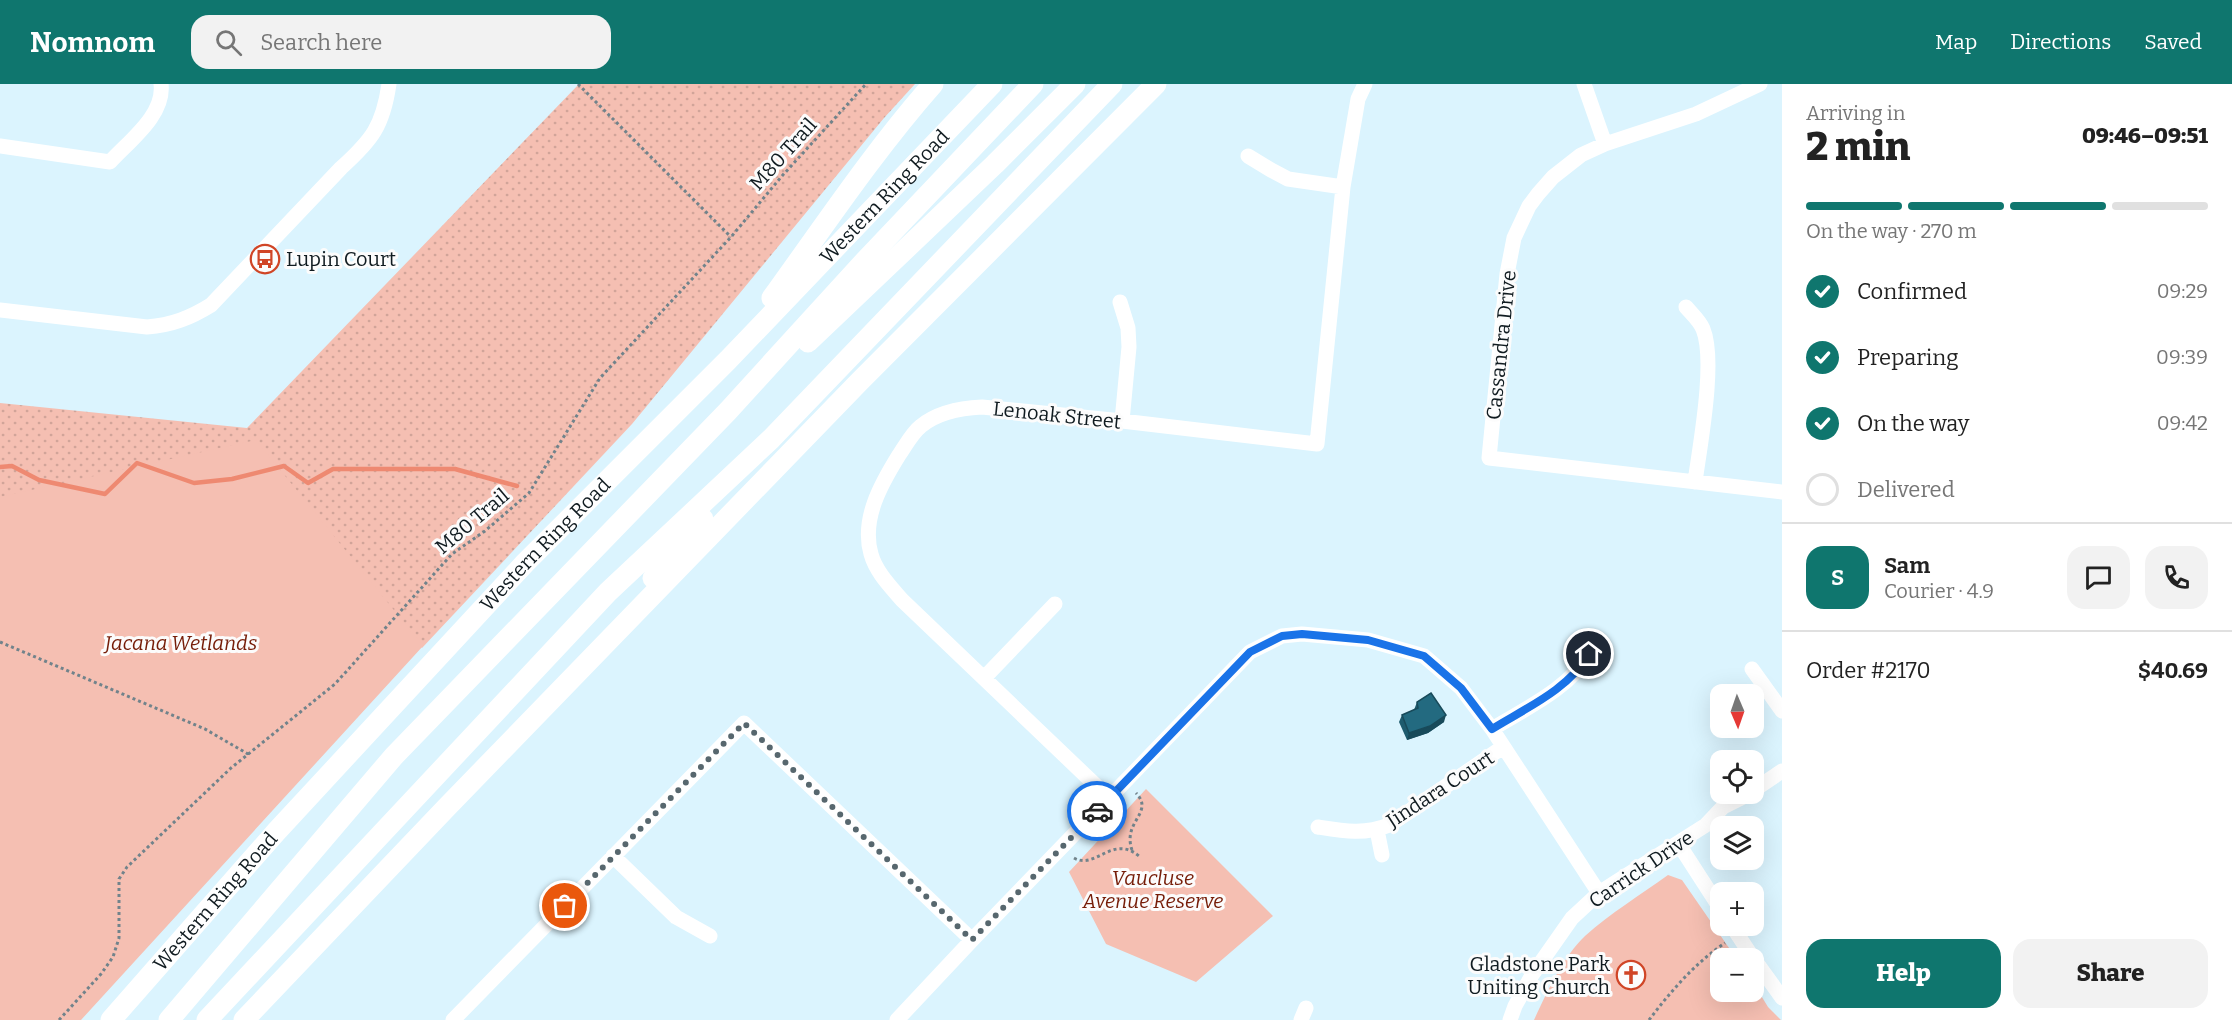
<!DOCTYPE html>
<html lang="en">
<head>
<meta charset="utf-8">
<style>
	body { margin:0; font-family:Bitter,serif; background:#f2f2f2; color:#222; height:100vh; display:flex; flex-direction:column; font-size:22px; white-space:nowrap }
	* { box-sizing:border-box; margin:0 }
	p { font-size:20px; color:#767676 }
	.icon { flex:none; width:33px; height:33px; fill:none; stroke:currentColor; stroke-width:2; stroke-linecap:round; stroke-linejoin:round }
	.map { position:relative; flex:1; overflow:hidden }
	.side { display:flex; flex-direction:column; background:#fff; width:450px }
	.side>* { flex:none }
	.needle { width:39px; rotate:178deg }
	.fabs { position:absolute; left:1710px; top:600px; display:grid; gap:12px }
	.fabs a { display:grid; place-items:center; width:54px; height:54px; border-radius:12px; background:#fff; box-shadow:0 6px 24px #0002; font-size:30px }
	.pin { position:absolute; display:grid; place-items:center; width:51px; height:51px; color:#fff; margin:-26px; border:3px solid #fff; border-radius:50%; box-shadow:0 2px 6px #0007 }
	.courier { position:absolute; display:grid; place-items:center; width:60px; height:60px; margin:-30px; border:4px solid #1a73e8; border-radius:50%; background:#fff; color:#222; box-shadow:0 2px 8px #0007 }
	.overview em { font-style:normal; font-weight:800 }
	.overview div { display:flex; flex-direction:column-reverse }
	.overview { display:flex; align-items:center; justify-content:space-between; height:102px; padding:0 24px }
	h1 { font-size:39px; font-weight:800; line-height:45px }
	.bar { display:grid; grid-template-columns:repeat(4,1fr); gap:9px 6px; align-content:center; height:72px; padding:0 24px }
	.bar i { height:8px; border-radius:4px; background:#e0e0e0 }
	.bar .on { background:#0f766e }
	.bar p { grid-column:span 4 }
	.line { display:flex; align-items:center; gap:15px; padding:0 24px; border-top:2px solid #e0e0e0 }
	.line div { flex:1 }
	.round { display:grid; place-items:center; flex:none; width:63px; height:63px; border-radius:18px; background:#f2f2f2 }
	ol { padding:0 24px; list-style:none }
	li { display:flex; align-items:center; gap:18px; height:66px }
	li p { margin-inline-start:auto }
	li .icon { padding:6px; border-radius:50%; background:#0f766e; color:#fff; stroke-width:4 }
	li:last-child { color:#767676 }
	li i { width:33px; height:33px; border:3px solid #e0e0e0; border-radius:50% }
	.button { display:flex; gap:12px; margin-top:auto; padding:12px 24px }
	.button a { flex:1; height:69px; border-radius:18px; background:#0f766e; color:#fff; font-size:24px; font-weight:800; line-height:69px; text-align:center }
	.button a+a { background:#f2f2f2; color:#222 }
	header { display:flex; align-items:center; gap:36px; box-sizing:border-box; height:84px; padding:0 30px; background:#0f766e; color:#fff }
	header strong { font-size:28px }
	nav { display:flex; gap:33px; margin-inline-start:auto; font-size:21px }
	.search { width:420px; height:54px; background:#f2f2f2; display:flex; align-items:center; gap:15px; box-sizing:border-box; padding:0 21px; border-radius:18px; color:#767676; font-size:22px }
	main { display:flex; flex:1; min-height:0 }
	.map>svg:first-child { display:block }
	.grass { fill:url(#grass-dots) }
	.park { fill:#f5bfb2 }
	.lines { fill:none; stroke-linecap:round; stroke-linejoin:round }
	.stream { stroke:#ee8971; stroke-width:4.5 }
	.path { stroke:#71838b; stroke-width:3; stroke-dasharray:3 3; stroke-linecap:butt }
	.minor { stroke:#fff; stroke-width:15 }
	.highway { stroke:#fff; stroke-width:21 }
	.wall { fill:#1e5b6e }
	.shaded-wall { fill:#184a5a }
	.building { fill:#236a80; stroke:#184a5a; stroke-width:1.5 }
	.done { stroke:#57676e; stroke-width:6; stroke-dasharray:0 10.8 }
	.route { stroke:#1a73e8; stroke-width:8 }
	.labels { text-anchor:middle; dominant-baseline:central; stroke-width:6; stroke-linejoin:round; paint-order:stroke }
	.street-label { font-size:20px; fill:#101b20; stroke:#fcfcfc }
	.poi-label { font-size:20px; fill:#101b20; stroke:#fcfcfc; text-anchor:start }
	.park-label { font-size:20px; font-style:italic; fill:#761d08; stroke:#fcfcfc }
</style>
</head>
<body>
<header>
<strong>Nomnom</strong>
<div class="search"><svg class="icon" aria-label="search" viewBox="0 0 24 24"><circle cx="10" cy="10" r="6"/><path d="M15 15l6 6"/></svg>Search here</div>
<nav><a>Map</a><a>Directions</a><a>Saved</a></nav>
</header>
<main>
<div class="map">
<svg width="1782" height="936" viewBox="0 0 1782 936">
	<defs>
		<pattern id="grass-dots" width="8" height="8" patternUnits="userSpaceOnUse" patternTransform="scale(1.5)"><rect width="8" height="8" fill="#f5bfb2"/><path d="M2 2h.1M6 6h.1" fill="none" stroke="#d1a499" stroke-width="1.8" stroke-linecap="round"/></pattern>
	</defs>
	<rect width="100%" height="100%" fill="#dbf4fe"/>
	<path class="grass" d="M 579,0 L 915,0 L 884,34 L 632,340 L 422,564 L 252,361 L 0,419 L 0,319 L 247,344 Z"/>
	<path class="park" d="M 256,356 L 423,562 L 81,936 L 0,936 L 0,413 Z
		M 1146,705 L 1273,832 L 1196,898 L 1106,860 L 1069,788 Z
		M 1668,791 L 1682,796 L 1736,874 L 1720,874 L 1720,908 L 1754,908 L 1754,900 L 1768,923 L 1781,936 L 1534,936 C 1547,908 1563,873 1585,852 C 1611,829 1640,811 1668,791 Z"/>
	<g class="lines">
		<path class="stream" d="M 0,383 L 12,382 L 39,396 L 105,410 L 137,379 L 194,399 L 232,395 L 284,382 L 308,399 L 333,385 L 455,385 L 517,402"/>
		<path class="path" d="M 578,0 L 731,153
			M 0,558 L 205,645 L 248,670
			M 1132,766 C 1122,737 1155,729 1136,709
			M 1074,774 C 1096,786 1112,750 1139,772
			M 59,936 L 101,890 L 113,873 L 119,854 L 119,795 L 127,783 L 231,684 L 335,600 L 452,470 L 485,447 L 529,409 L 600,294 L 731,153 L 782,92 L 866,0
			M 1649,936 C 1671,907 1695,879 1725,859"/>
		<path class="minor" d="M 1584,0 L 1605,60
			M 1760,0 L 1696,30 L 1605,60 L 1581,71 L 1553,93 L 1538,110 L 1529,122 L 1514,154 L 1507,190 L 1489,374 L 1782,408
			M 0,62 L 110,78 C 129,57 165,31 161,0
			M 1248,72 L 1271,86 L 1288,95 L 1343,103
			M 1120,218 L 1128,244 L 1129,263 L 1122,337
			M 1686,223 C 1692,230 1700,237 1703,245 C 1716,277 1700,361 1695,398
			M 0,226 L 147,243 C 172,241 190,234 211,221 L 341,84 C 372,56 383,42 389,0
			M 1752,585 L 1782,627
			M 985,593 L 1055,520
			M 1492,645 C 1526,624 1569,605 1589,570
			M 1754,706 L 1782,687
			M 1109,714 L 902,516 C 890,502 876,488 871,470 C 861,435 881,400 899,371 C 906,361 912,349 921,342 C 938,328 961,324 982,323 L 1122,337 L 1317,360 L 1343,103 L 1358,15 L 1365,0
			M 1318,743 C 1343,747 1365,751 1389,741 L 1503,663
			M 1377,746 L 1382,771
			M 1678,759 L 1720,824
			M 613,772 L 676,833 L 710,852
			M 1732,842 L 1753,874
			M 1754,875 L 1782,914
			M 453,936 L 744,639 L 972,856
			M 897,936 L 972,856 L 1250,568 L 1282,552 L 1302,550 L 1368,556 L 1424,572 L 1461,604 L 1492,645 L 1599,809
			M 1301,936 L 1306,924
			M 1510,936 L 1515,922 L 1532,891 L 1572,834 L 1599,809 L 1616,798 L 1706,741 L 1723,723 L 1749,710"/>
		<g class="highway">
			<path d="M 772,214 C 824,142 874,67 933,0"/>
			<path d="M 808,258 L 995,80 L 1075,0"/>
			<path d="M 653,494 L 703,435"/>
			<path id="s1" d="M 111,936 L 276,748 L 525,479 L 728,276 L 992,0"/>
			<path d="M 169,936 L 394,672 L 728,327 L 862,180 L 1033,0"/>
			<path d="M 207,936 L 608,508 L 771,355 L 1112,0"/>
			<path d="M 244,936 L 446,724 L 860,297 L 1156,0"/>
		</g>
	</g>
	<path class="wall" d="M 1417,618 L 1444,638 L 1428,649 L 1407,656 L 1399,638 L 1402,631 L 1414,626 Z"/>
	<path class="shaded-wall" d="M 1446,631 L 1444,638 L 1428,649 L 1407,656 L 1409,649 Z"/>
	<path class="building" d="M 1431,609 L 1446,631 L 1430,642 L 1409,649 L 1402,631 L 1418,624 L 1417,618 Z"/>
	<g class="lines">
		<path class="done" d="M 565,822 L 744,639 L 972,856 L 1097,727"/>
		<path class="route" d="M 1097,727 L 1250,568 L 1282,552 L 1302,550 L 1368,556 L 1424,572 L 1461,604 L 1492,645 C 1526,624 1569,605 1589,570"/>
	</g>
	<defs>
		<g id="bus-ring" transform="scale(1.5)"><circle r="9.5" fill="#fcfcfc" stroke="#d04526" stroke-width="1.5"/><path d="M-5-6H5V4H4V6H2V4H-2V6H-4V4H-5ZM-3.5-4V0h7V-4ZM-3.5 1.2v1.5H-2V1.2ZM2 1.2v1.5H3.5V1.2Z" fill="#d04526"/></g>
		<g id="church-ring" transform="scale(1.5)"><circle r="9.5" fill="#fcfcfc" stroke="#d04526" stroke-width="1.5"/><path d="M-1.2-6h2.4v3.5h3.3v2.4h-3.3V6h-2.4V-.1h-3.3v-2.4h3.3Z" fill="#d04526"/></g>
	</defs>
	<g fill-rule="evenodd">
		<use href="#bus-ring" x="265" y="175"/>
		<use href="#church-ring" x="1631" y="891"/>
	</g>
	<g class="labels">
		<g class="street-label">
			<text transform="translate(783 70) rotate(-48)">M80 Trail</text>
			<text stroke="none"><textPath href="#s1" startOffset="1130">Western Ring Road</textPath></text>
			<text transform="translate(1501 261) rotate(-84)">Cassandra Drive</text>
			<text transform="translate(1057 331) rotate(6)">Lenoak Street</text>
			<text transform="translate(472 437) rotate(-40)">M80 Trail</text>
			<text stroke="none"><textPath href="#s1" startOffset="644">Western Ring Road</textPath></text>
			<text transform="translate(1440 705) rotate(-33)">Jindara Court</text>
			<text transform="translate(1641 785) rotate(-34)">Carrick Drive</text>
			<text stroke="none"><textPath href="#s1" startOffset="158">Western Ring Road</textPath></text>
		</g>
		<g class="poi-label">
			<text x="286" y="175">Lupin Court</text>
			<text x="1610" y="880" text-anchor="end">Gladstone Park<tspan x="1610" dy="23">Uniting Church</tspan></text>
		</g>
		<g class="park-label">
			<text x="181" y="559">Jacana Wetlands</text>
			<text x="1153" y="794">Vaucluse<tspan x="1153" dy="23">Avenue Reserve</tspan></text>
		</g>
	</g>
</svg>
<div class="fabs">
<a><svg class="needle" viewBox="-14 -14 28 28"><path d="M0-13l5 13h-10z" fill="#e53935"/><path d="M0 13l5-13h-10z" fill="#767676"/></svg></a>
<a><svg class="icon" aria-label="locate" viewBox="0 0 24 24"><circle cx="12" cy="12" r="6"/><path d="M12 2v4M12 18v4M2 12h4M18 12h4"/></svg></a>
<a><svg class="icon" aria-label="layers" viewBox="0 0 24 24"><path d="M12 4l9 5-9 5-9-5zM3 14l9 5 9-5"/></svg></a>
<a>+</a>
<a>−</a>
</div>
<div class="pin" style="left:565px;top:822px;background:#ea580c"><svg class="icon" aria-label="bag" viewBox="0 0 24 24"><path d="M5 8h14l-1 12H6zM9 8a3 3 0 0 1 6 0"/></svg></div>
<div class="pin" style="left:1589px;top:570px;background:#1f2937"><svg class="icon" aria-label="home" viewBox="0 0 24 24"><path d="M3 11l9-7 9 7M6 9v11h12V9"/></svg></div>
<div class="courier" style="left:1097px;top:727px"><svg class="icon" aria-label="car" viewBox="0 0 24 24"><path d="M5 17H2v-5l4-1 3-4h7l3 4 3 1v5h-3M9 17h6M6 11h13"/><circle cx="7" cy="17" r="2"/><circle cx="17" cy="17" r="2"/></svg></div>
</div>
<section class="side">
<div class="overview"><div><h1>2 min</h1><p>Arriving in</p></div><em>09:46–09:51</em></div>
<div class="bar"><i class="on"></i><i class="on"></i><i class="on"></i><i></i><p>On the way · 270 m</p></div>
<ol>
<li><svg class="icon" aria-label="check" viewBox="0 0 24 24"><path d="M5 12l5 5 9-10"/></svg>Confirmed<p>09:29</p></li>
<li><svg class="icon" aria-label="check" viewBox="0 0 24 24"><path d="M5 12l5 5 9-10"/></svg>Preparing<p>09:39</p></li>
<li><svg class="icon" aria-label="check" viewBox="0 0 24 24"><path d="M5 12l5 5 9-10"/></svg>On the way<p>09:42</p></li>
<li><i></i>Delivered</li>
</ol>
<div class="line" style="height:108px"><b class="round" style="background:#0f766e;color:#fff">S</b><div><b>Sam</b><p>Courier · 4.9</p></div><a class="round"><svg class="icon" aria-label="chat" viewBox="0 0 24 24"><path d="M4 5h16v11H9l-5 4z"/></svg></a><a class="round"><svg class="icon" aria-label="phone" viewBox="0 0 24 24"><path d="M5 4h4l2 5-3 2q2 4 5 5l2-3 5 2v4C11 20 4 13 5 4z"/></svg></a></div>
<div class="line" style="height:78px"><div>Order #2170</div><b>$40.69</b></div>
<div class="button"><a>Help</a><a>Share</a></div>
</section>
</main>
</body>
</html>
